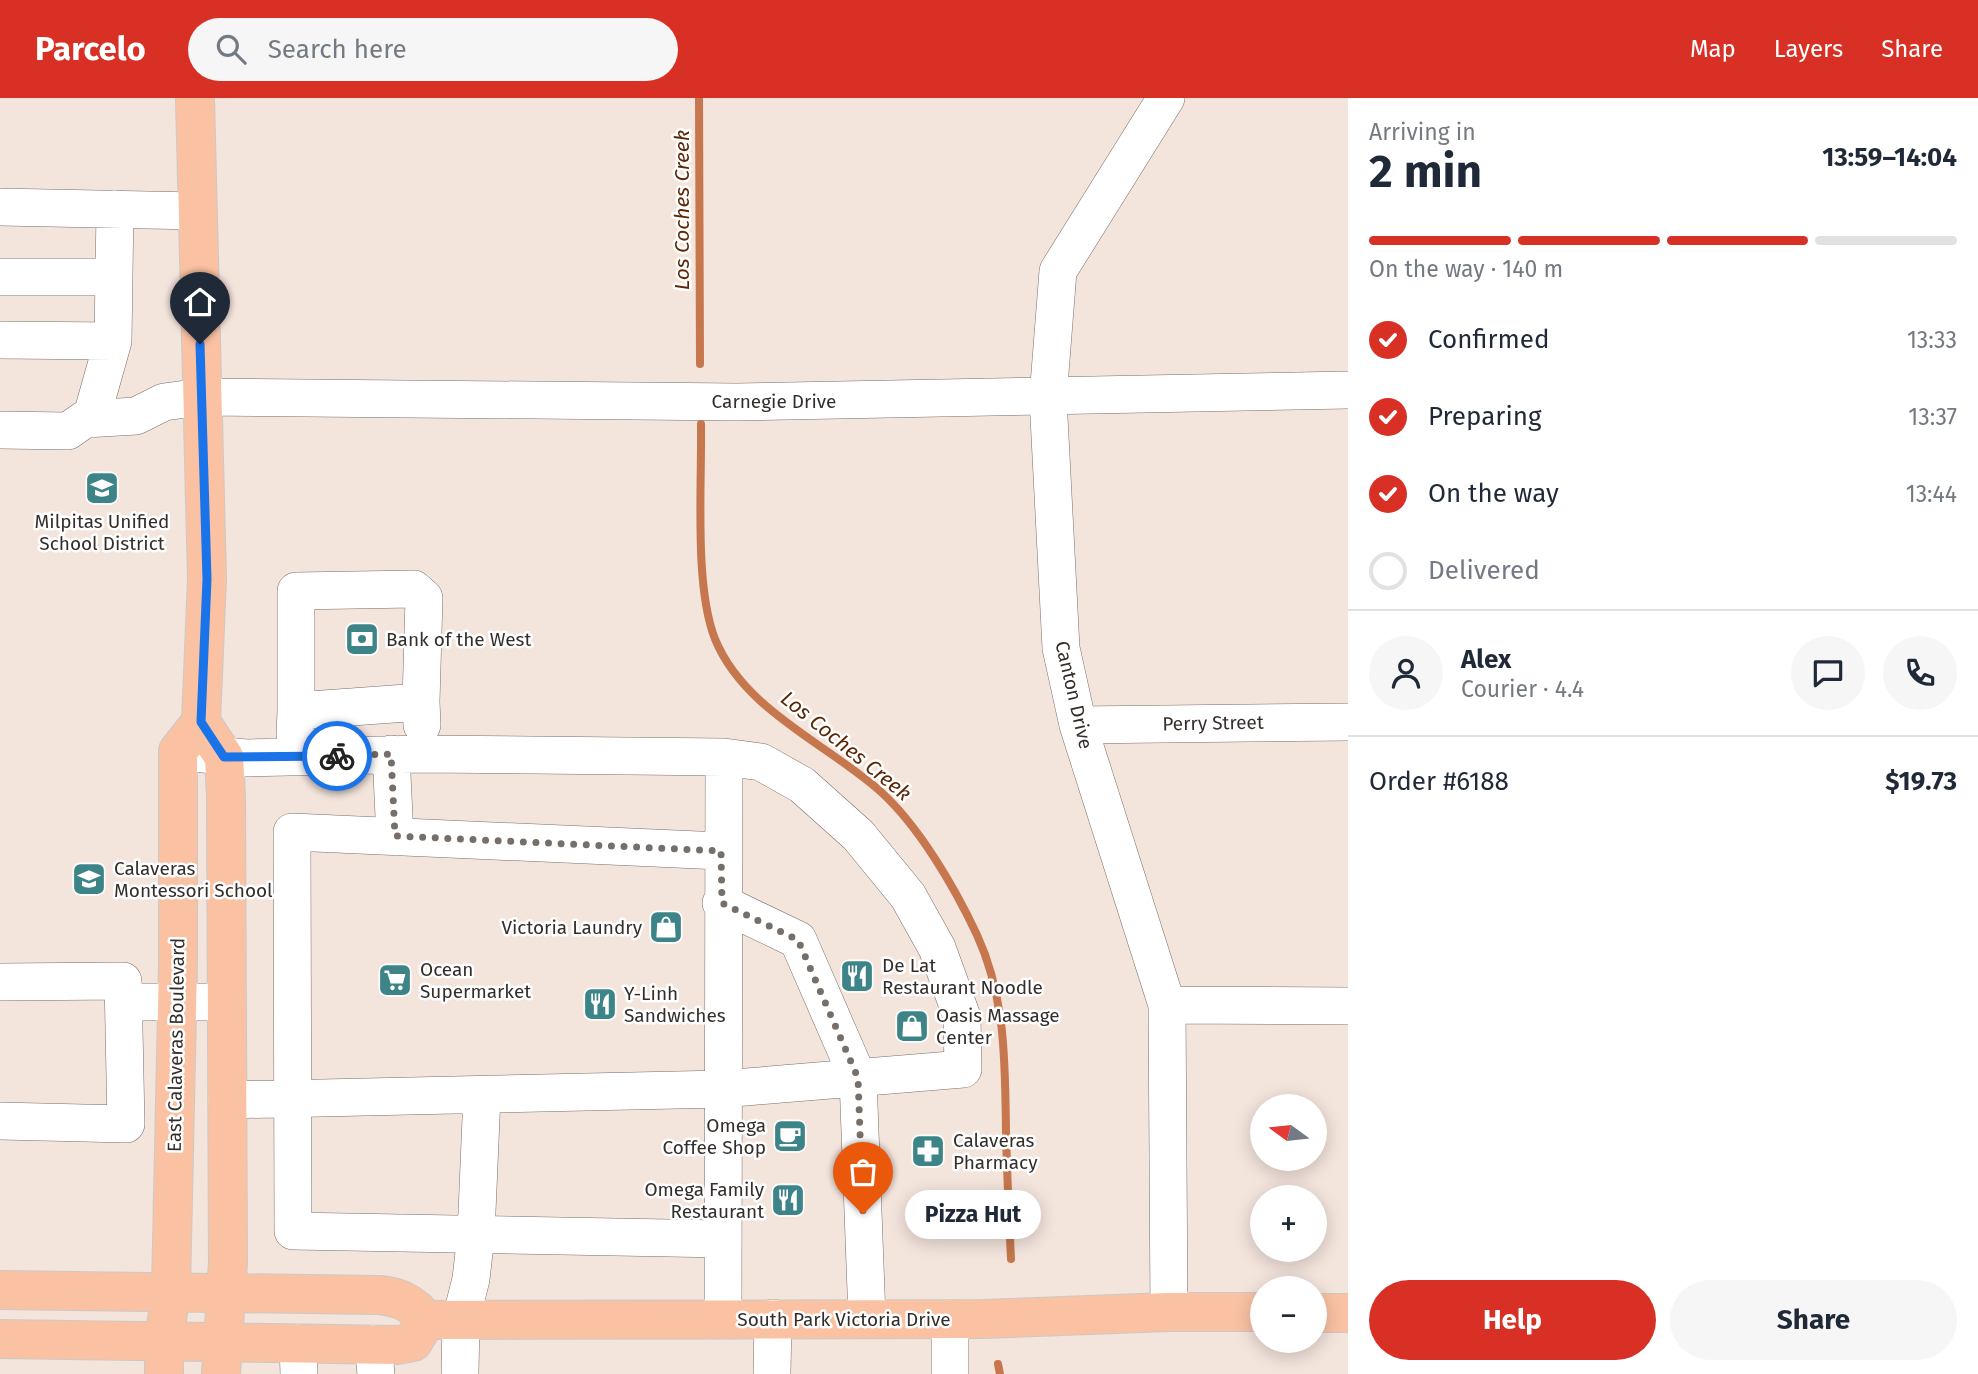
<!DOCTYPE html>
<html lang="en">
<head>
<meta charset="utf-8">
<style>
	body { margin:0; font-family:"Fira Sans",sans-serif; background:#f6f6f7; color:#1f2937; height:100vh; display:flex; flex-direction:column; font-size:26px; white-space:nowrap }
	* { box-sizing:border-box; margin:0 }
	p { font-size:23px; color:#747a83 }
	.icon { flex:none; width:38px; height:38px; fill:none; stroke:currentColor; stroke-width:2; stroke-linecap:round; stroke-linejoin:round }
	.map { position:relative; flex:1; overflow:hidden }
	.panel { display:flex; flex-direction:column; background:#fff; width:630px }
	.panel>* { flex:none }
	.needle { width:46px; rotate:285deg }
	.controls { position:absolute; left:1250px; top:996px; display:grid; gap:14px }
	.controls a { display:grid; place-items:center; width:77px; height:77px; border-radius:50%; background:#fff; box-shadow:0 4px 18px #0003; font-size:35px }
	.pin { position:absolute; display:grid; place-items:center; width:60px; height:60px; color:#fff; margin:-72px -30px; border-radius:50% 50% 50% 0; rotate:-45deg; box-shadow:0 0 7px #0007 }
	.pin .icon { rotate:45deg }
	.courier { position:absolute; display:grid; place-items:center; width:70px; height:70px; margin:-35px; border:5px solid #1a73e8; border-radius:50%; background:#fff; color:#222; box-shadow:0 2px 9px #0007 }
	.bubble { position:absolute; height:49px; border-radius:24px; background:#fff; box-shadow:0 4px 18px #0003; font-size:23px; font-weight:700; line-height:49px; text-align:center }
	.overview em { font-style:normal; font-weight:700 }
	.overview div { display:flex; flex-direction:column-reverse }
	.overview { display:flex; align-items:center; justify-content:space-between; height:119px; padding:0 21px }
	h1 { font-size:46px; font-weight:700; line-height:52px }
	.bar { display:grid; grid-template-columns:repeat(4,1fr); gap:10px 7px; align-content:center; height:84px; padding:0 21px }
	.bar i { height:9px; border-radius:5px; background:#e0e1e3 }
	.bar .selected { background:#d93025 }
	.bar p { grid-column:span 4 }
	.line { display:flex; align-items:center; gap:18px; padding:0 21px; border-top:2px solid #e0e1e3 }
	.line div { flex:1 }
	.round { display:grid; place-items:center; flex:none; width:74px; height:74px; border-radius:37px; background:#f6f6f7 }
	ol { padding:0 21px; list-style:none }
	li { display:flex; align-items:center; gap:21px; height:77px }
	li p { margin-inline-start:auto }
	li .icon { padding:7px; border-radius:50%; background:#d93025; color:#fff; stroke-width:4 }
	li:last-child { color:#747a83 }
	li i { width:38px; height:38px; border:4px solid #e0e1e3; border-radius:50% }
	.action { display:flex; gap:14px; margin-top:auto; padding:14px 21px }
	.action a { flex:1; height:80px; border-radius:42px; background:#d93025; color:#fff; font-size:28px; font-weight:700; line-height:80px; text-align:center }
	.action a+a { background:#f6f6f7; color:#1f2937 }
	header { display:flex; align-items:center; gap:42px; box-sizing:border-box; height:98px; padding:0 35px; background:#d93025; color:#fff }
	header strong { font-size:33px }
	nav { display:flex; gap:38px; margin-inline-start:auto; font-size:24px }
	.search { width:490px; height:63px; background:#f6f6f7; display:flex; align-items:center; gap:18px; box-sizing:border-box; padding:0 24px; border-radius:38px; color:#747a83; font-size:26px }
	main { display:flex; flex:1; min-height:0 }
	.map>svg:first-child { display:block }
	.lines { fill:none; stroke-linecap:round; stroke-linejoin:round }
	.stream { stroke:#c6774d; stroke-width:8 }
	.minor-casing { stroke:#7b6e67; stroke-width:38 }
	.major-casing { stroke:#cac9c8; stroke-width:40 }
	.minor { stroke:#fff; stroke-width:37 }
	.major { stroke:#fac2a3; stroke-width:38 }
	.done { stroke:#766e69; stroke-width:7; stroke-dasharray:0 12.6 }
	.route { stroke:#1a73e8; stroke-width:9 }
	.labels { text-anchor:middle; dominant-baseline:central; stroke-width:5; stroke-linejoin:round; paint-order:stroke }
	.street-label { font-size:19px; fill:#332e2b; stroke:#fff }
	.poi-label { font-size:19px; fill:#332e2b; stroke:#fff; text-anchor:start }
	.water-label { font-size:21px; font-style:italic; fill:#5b2705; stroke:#fff }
</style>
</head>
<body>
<header>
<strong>Parcelo</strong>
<div class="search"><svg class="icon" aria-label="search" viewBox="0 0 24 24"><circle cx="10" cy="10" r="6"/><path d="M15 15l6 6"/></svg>Search here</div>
<nav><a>Map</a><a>Layers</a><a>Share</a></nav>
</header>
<main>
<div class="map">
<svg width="1348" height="1276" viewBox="0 0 1348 1276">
	<rect width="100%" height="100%" fill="#f3e4dc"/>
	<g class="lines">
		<path class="stream" d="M 699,0 L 700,266
			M 701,326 C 702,386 694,488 715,541 C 744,612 826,645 880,693 C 919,728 955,790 977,837 C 1006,900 1005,966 1006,1034 C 1007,1076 1009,1118 1011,1161
			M 998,1266 L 1000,1276"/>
		<g class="minor-casing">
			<path id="minor" d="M 1166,0 L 1058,173 L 1048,300 L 1061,550 L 1078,627 L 1167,907 L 1169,1214
				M 0,109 L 197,113
				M 0,179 L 114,179
				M 0,242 L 113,243 L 115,111
				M 91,321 L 113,243
				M 0,332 L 68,333 L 85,321 L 136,318 L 164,304 L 201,299 L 737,304 L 1348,292
				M 296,613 L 296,493 L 414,491 L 424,500 L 421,604
				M 1078,627 L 1348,624
				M 295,636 L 296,613 L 421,604 L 422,627
				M 193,655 L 246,660 L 424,656 L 724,659 L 761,664 L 802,687 L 858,737 L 908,798 L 937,850 L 962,919 L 963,971 L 722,991 L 227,1002
				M 391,656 L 395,739
				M 721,753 L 292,734 L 293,1133 L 723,1141
				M 721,805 L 798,842 L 858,980 L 867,1220
				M 0,884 L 123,883 L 126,1026 L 0,1023
				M 124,904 L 227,904
				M 1167,907 L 1348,908
				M 723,1221 L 724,659
				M 298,1245 L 299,1276
				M 373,1246 L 376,1276
				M 460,1276 L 461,1221 L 471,1181 L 476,1137 L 482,997
				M 772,1276 L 773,1220
				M 950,1276 L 950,1221"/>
		</g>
		<g class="major-casing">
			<path id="major" d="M 201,624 L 224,659 L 226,698 L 228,1164 L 221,1276
				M 0,1192 L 379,1197 C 400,1199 412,1205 426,1222
				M 1314,1215 L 1348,1215
				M 426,1222 L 983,1221 L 1169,1214 L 1262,1214
				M 0,1241 L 398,1247 L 413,1244 L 426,1222
				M 164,1276 L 164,1243 L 171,1192 L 178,865 L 178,653 L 201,624 L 207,481 L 195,0"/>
		</g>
		<use href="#minor" class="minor"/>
		<use href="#major" class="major"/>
	</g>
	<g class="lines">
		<path class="done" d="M 337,658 L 391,656 L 395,738 L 721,753 L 722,805 L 798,842 L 858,980 L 863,1116"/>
		<path class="route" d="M 200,246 L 207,481 L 201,624 L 224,659 L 337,658"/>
	</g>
	<defs>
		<g id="school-square" transform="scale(1.75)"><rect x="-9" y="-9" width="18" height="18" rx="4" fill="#3c8487" stroke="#fff"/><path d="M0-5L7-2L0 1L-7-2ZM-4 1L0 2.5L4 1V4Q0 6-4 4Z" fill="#fff"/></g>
		<g id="bank-square" transform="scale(1.75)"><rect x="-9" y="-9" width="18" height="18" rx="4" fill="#3c8487" stroke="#fff"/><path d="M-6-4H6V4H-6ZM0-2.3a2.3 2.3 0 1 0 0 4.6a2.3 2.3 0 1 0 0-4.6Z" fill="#fff"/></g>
		<g id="shop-square" transform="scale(1.75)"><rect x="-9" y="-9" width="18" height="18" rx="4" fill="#3c8487" stroke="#fff"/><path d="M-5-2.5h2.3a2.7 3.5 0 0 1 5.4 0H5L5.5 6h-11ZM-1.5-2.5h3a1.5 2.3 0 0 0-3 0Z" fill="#fff"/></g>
		<g id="restaurant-square" transform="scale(1.75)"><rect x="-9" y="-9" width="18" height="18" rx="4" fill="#3c8487" stroke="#fff"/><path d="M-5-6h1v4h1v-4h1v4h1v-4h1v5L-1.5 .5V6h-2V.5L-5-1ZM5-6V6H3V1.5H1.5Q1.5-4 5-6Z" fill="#fff"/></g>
		<g id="supermarket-square" transform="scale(1.75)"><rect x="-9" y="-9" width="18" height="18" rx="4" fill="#3c8487" stroke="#fff"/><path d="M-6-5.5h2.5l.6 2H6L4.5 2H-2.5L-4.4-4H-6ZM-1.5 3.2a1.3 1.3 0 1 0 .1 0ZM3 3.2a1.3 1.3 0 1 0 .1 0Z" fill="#fff"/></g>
		<g id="cafe-square" transform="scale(1.75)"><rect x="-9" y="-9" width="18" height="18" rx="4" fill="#3c8487" stroke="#fff"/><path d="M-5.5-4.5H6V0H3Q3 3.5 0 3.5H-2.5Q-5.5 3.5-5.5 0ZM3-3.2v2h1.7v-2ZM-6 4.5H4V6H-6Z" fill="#fff"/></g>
		<g id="pharmacy-square" transform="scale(1.75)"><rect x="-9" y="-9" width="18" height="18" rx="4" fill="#3c8487" stroke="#fff"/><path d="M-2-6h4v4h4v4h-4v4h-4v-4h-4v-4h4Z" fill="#fff"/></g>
	</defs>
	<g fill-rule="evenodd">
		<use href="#school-square" x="102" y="390"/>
		<use href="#bank-square" x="362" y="541"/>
		<use href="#school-square" x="89" y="781"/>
		<use href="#shop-square" x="666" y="829"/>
		<use href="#restaurant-square" x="857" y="878"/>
		<use href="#supermarket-square" x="395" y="882"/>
		<use href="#restaurant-square" x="600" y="906"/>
		<use href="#shop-square" x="912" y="928"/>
		<use href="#cafe-square" x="790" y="1038"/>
		<use href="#pharmacy-square" x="928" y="1053"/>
		<use href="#restaurant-square" x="788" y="1102"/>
	</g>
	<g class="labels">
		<g class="street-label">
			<text x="774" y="303">Carnegie Drive</text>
			<text transform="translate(1074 597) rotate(77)">Canton Drive</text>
			<text transform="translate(1213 625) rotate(-1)">Perry Street</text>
			<text transform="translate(176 947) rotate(-89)">East Calaveras Boulevard</text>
			<text x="844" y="1221">South Park Victoria Drive</text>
		</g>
		<g class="poi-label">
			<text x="102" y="423" text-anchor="middle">Milpitas Unified<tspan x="102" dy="22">School District</tspan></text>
			<text x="386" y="541">Bank of the West</text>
			<text x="114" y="770">Calaveras<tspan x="114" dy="22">Montessori School</tspan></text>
			<text x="642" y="829" text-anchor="end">Victoria Laundry</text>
			<text x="882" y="867">De Lat<tspan x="882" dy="22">Restaurant Noodle</tspan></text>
			<text x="420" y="871">Ocean<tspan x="420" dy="22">Supermarket</tspan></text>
			<text x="624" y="895">Y-Linh<tspan x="624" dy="22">Sandwiches</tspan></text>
			<text x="936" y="917">Oasis Massage<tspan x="936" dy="22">Center</tspan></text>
			<text x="766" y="1027" text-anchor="end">Omega<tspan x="766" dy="22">Coffee Shop</tspan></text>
			<text x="953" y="1042">Calaveras<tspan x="953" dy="22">Pharmacy</tspan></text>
			<text x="764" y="1091" text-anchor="end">Omega Family<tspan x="764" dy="22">Restaurant</tspan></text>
		</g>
		<g class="water-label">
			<text transform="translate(682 112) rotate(-90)">Los Coches Creek</text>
			<text transform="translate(846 648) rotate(39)">Los Coches Creek</text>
		</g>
	</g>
</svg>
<div class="controls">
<a><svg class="needle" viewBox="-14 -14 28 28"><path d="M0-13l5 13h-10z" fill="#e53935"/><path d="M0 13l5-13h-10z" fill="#747a83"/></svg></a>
<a>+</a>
<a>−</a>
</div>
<div class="pin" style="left:863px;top:1116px;background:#ea580c"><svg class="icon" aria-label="bag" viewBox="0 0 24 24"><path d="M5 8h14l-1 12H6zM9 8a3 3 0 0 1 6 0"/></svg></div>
<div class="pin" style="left:200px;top:246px;background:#1f2937"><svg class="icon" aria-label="home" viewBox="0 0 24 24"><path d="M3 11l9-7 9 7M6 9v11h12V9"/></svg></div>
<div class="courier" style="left:337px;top:658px"><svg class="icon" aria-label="bike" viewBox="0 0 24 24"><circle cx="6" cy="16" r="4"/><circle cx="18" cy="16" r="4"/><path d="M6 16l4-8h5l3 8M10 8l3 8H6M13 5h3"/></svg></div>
<div class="bubble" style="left:905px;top:1092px;width:136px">Pizza Hut</div>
</div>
<section class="panel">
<div class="overview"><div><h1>2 min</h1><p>Arriving in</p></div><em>13:59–14:04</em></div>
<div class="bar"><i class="selected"></i><i class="selected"></i><i class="selected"></i><i></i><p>On the way · 140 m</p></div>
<ol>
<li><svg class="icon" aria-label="check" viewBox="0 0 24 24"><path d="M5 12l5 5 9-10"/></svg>Confirmed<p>13:33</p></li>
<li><svg class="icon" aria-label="check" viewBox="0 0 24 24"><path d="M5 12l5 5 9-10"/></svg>Preparing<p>13:37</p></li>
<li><svg class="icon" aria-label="check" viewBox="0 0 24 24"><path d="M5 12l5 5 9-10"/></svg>On the way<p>13:44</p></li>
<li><i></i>Delivered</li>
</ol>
<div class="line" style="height:126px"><a class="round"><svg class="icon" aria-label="person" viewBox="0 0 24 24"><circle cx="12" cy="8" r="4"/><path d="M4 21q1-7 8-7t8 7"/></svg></a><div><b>Alex</b><p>Courier · 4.4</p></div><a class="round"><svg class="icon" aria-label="chat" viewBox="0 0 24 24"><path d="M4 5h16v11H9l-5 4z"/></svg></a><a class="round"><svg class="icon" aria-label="phone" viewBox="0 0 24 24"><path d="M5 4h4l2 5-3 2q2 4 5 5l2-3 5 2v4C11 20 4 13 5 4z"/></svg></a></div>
<div class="line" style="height:91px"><div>Order #6188</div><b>$19.73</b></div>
<div class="action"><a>Help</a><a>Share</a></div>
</section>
</main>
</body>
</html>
